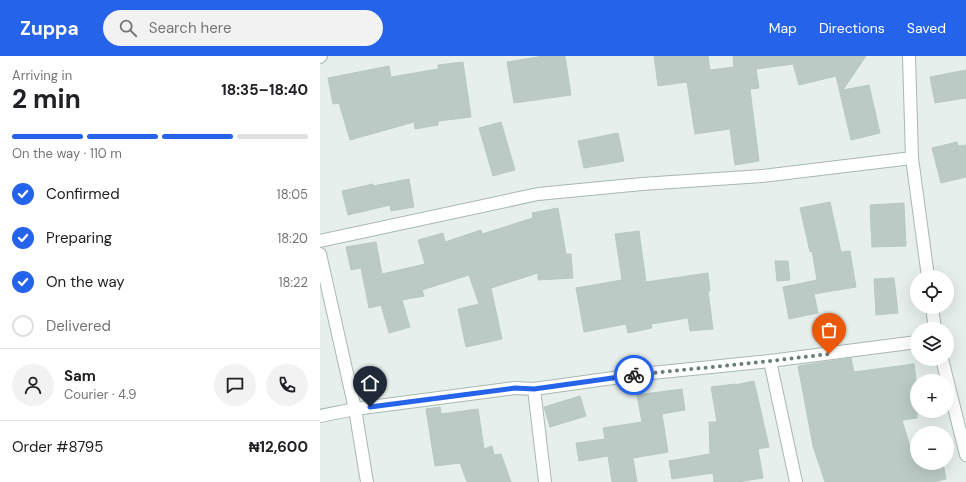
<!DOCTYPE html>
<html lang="en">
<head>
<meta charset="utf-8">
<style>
	body { margin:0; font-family:"DM Sans",sans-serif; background:#f2f2f2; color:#202124; height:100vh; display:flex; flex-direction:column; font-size:15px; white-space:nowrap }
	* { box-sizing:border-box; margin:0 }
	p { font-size:13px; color:#757577 }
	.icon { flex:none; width:22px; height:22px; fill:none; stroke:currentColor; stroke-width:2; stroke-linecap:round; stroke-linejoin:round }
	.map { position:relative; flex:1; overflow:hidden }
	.side { display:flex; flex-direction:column; background:#fff; width:320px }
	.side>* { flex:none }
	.buttons { position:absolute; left:590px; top:214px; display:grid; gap:8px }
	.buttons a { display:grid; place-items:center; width:44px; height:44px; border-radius:50%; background:#fff; box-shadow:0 4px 16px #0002; font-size:20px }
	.pin { position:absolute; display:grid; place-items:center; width:34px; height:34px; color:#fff; margin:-41px -17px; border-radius:50% 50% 50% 0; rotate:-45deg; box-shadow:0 0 4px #0007 }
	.pin .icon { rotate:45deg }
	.courier { position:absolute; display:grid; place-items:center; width:40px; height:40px; margin:-20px; border:3px solid #2563eb; border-radius:50%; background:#fff; color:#222; box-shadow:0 1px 5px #0007 }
	.headline em { font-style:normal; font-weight:700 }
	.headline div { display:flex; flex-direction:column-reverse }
	.headline { display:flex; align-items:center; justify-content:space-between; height:68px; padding:0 12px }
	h1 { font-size:26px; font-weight:700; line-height:30px }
	.bar { display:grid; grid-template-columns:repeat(4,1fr); gap:6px 4px; align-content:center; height:48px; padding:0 12px }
	.bar i { height:5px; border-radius:3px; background:#e0e0e0 }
	.bar .current { background:#2563eb }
	.bar p { grid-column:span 4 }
	.line { display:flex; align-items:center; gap:10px; padding:0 12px; border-top:1px solid #e0e0e0 }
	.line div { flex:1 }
	.round { display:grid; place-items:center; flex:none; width:42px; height:42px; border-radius:21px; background:#f2f2f2 }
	ol { padding:0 12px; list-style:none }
	li { display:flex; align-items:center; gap:12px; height:44px }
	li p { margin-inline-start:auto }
	li .icon { padding:4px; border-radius:50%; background:#2563eb; color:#fff; stroke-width:4 }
	li:last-child { color:#757577 }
	li i { width:22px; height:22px; border:2px solid #e0e0e0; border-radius:50% }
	header { display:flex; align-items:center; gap:24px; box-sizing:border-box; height:56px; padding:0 20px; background:#2563eb; color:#fff }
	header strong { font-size:19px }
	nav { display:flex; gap:22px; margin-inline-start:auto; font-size:14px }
	.search { width:280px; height:36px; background:#f2f2f2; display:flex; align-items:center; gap:10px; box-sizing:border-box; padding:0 14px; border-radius:22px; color:#757577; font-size:15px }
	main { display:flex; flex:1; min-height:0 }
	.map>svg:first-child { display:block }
	.building { fill:#bbcac4; stroke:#b8c9c2 }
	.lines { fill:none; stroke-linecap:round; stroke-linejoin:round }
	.minor-casing { stroke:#a8b8b2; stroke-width:14 }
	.minor { stroke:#fff; stroke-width:12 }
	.done { stroke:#687f78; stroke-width:4; stroke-dasharray:0 7.2 }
	.route { stroke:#2563eb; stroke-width:5 }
</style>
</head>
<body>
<header>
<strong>Zuppa</strong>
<div class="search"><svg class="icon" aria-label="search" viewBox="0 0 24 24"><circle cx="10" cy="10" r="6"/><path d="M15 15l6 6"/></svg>Search here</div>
<nav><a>Map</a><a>Directions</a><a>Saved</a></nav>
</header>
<main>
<section class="side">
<div class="headline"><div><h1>2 min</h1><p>Arriving in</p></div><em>18:35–18:40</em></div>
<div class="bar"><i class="current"></i><i class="current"></i><i class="current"></i><i></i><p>On the way · 110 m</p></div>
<ol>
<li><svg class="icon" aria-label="check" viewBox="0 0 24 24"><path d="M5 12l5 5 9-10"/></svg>Confirmed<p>18:05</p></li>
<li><svg class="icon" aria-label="check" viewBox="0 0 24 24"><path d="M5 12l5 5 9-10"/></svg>Preparing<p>18:20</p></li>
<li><svg class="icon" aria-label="check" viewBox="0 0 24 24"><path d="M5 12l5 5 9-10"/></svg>On the way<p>18:22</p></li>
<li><i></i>Delivered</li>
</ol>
<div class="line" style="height:72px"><a class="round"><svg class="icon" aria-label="person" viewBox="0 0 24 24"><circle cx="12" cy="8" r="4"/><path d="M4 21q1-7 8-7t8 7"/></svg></a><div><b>Sam</b><p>Courier · 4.9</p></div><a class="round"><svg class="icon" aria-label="chat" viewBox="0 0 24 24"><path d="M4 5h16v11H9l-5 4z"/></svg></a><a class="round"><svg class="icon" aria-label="phone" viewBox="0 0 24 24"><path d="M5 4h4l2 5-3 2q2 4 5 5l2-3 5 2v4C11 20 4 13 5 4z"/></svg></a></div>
<div class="line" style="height:52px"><div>Order #8795</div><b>₦12,600</b></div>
</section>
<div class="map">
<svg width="646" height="426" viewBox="0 0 646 426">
	<rect width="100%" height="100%" fill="#e6efeb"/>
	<path class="building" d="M 224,0 L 245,0 L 251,39 L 194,47 L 187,6 Z
		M 334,0 L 388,0 L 390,14 L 414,11 L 413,0 L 546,0 L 523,34 L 549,29 L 560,77 L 531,84 L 516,20 L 479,29 L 473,8 L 436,13 L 439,32 L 430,33 L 439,105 L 415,109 L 410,73 L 375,78 L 367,26 L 338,30 Z
		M 143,6 L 151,61 L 118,65 L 118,69 L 95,73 L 94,66 L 30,84 L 19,47 L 13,48 L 8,22 L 69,10 L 71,21 L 118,13 L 118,9 Z
		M 646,14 L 646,42 L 615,47 L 610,21 Z
		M 181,66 L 195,114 L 173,120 L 159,72 Z
		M 298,77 L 304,105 L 264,112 L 258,85 Z
		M 637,86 L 638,90 L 646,89 L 646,121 L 621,127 L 612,92 Z
		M 89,123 L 94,151 L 71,155 L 70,149 L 28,159 L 22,135 L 53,128 L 53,130 Z
		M 510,146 L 521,196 L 530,195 L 536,231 L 494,238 L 498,257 L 469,263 L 463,231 L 497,224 L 492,195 L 490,196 L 480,152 Z
		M 584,147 L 586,190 L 552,191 L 550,149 Z
		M 238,152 L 246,198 L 251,198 L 253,222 L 218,224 L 218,217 L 171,232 L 182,283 L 146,291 L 138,253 L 159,248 L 149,219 L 102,234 L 104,240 L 82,244 L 90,271 L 69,277 L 61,249 L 49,252 L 41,212 L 31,214 L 26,191 L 56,186 L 62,218 L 105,208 L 98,184 L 123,177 L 125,186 L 161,174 L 162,178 L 213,162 L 212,157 Z
		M 319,175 L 326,226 L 388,217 L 390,235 L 388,235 L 393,273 L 370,275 L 368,262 L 331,268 L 332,272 L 308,277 L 306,268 L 264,276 L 256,232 L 302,224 L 295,178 Z
		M 455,205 L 468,205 L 470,224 L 457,225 Z
		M 574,222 L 578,257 L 556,259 L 554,223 Z
		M 531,302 L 534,316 L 594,308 L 597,331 L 597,362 L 582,364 L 594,404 L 597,403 L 597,407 L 623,407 L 626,423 L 614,426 L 505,426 L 493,390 L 478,310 Z
		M 434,325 L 449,391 L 438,393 L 443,422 L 417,426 L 394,426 L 393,417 L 352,423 L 349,405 L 390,398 L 389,366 L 397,366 L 391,331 L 415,328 L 415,329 Z
		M 362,333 L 365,354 L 342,358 L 348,396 L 313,402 L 317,426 L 292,426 L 288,400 L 259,405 L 256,387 L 285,383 L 283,372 L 322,366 L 317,339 Z
		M 260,340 L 266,360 L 230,371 L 224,351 Z
		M 120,351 L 121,358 L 158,353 L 164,393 L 172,390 L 174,399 L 181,398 L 191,426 L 147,426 L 140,407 L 115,410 L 106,353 Z"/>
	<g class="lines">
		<g class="minor-casing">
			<path id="minor" d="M 589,0 L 592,102 L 608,221
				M 0,1 L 1,0
				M 0,185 L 218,138 L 322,128 L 442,120 L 592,102
				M 0,198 L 35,353 L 47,426
				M 612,251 L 615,273
				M 622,303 L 646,399
				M 450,305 L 476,426
				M 214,333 L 225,426
				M 0,360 L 35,353 L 195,332 L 214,333 L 322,318 L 450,305 L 597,286"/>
		</g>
		<use href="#minor" class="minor"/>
	</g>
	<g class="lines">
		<path class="done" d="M 314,319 L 450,305 L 509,298"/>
		<path class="route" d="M 50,351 L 195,332 L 214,333 L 314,319"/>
	</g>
</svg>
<div class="buttons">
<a><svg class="icon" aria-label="locate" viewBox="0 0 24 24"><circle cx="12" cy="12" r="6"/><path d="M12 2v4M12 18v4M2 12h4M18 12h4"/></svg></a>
<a><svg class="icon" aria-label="layers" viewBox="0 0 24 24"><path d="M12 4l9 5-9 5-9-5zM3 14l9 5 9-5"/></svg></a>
<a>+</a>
<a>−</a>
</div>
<div class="pin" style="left:509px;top:298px;background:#ea580c"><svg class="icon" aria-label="bag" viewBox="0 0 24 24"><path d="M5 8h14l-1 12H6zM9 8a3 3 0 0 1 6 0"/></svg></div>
<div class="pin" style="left:50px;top:351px;background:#1f2937"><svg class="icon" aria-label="home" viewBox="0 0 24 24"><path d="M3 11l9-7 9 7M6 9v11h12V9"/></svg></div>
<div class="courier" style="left:314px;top:319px"><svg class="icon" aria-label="bike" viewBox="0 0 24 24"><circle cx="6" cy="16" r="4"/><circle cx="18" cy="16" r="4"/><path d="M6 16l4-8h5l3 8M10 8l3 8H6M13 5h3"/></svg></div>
</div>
</main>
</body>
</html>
